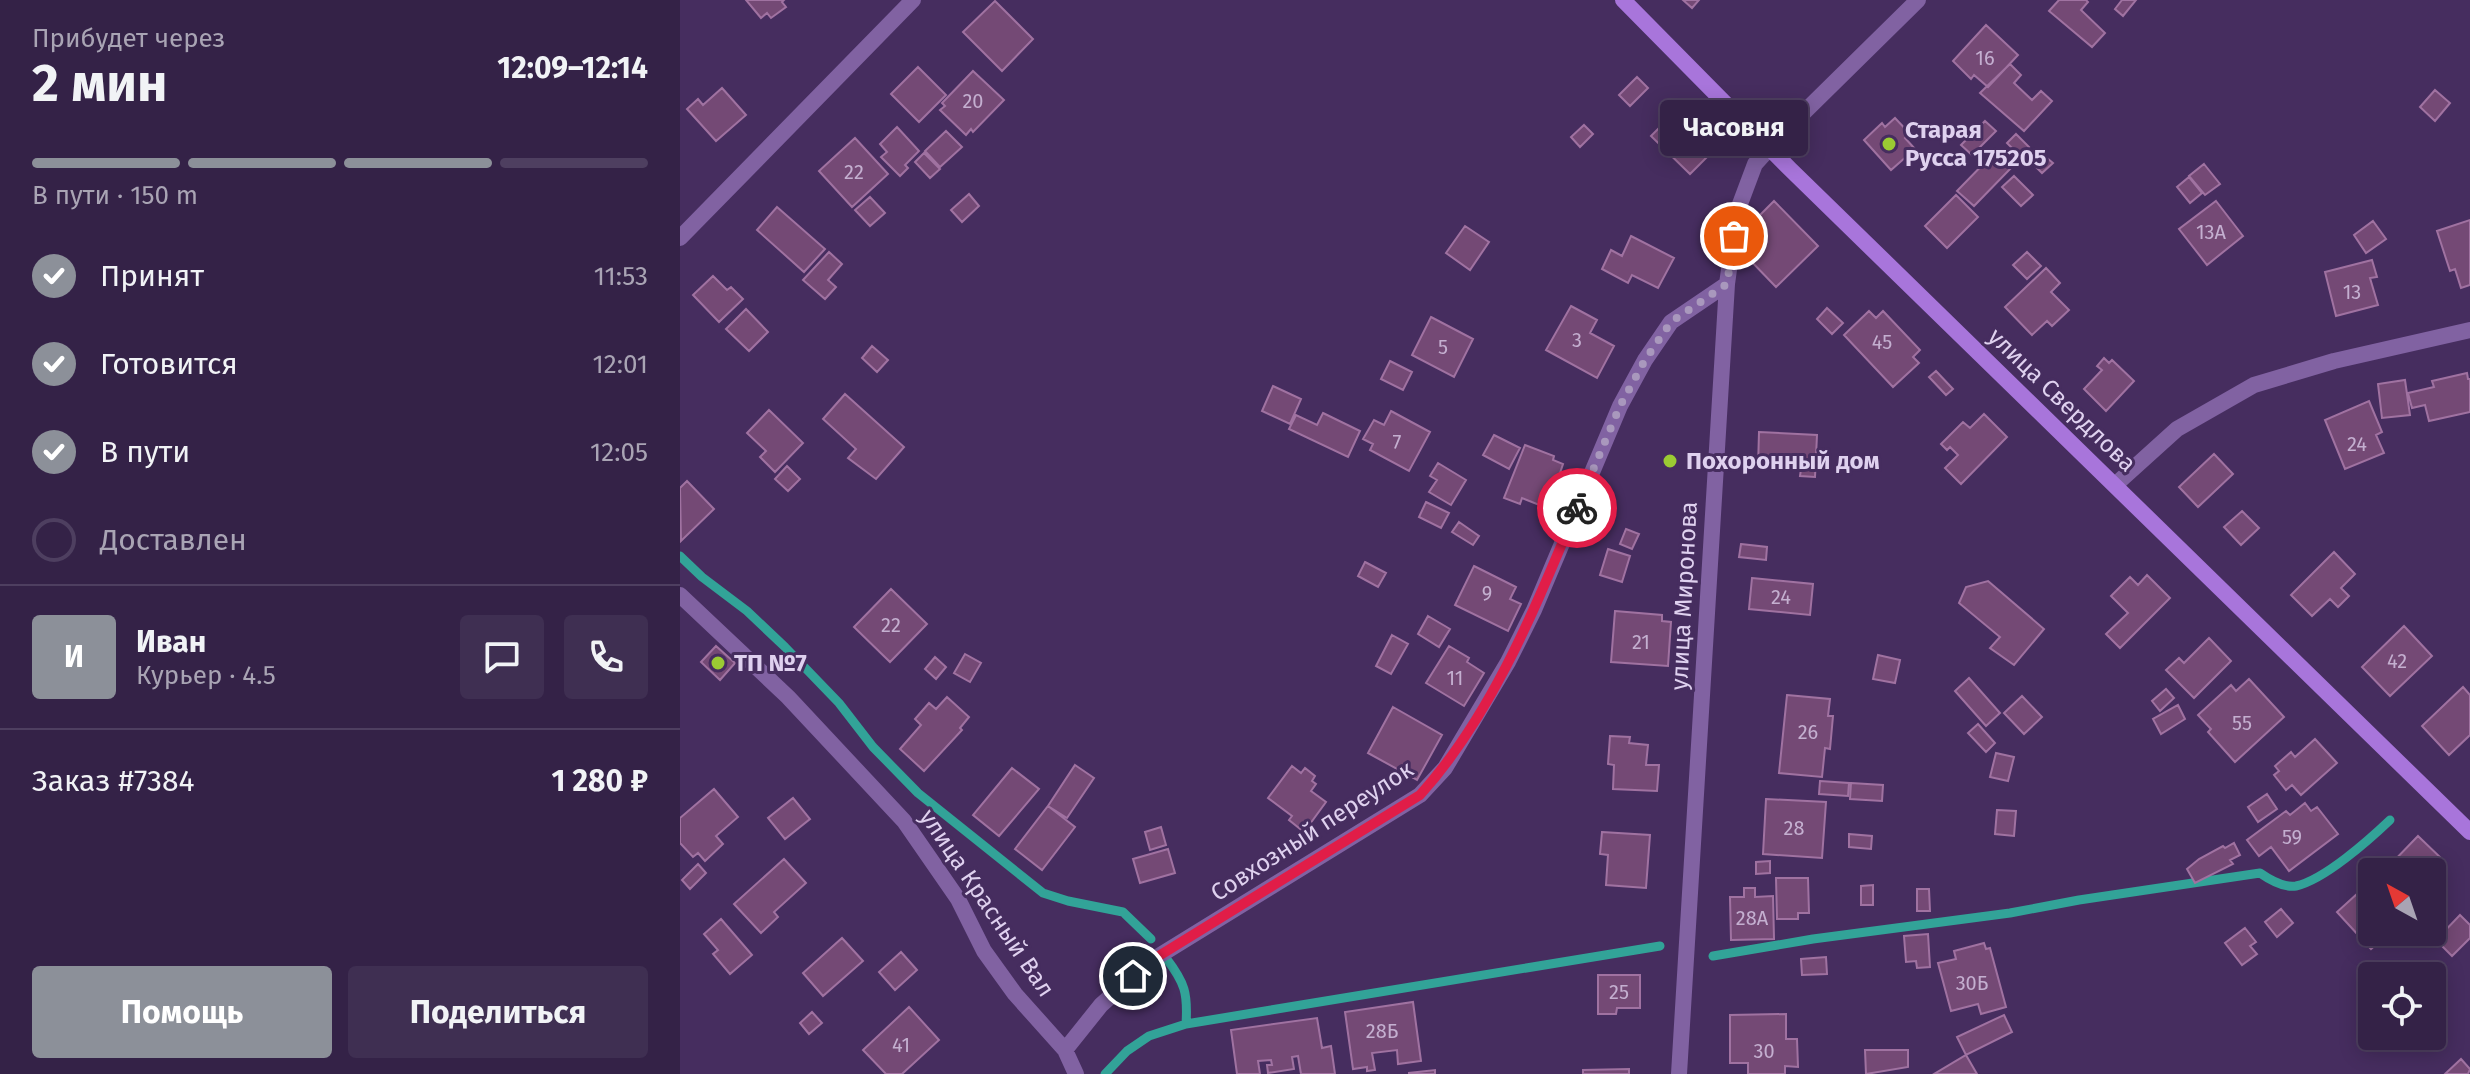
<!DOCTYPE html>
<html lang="ru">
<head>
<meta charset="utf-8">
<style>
	body { margin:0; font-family:"Fira Sans",sans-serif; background:#3f2f52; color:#f1f3f6; height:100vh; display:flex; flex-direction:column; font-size:30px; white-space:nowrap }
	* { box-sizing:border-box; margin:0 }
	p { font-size:26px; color:#a9a4b4 }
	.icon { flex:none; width:44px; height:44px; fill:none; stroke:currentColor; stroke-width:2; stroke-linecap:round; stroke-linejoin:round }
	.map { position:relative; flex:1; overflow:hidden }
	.details { display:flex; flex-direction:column; background:#342247; width:680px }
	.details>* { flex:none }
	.needle { width:52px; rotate:320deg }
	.controls { position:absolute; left:1678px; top:858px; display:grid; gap:16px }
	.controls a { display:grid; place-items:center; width:88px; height:88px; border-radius:8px; background:#342247; box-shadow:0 4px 20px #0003,0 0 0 2px #4e3f60; font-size:40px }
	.pin { position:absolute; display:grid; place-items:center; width:68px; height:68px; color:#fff; margin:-34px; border:4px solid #fff; border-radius:50%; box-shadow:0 2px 8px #0007 }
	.courier { position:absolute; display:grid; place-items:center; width:80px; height:80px; margin:-40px; border:6px solid #e11d48; border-radius:50%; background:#fff; color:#222; box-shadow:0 2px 10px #0007 }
	.bubble { position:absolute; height:56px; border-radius:8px; background:#342247; box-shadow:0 4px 20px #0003,0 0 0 2px #4e3f60; font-size:26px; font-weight:700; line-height:56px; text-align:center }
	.headline em { font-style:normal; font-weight:700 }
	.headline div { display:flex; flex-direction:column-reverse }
	.headline { display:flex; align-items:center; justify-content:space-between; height:136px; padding:0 32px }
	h1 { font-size:52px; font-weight:700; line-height:60px }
	.bar { display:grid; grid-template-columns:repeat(4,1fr); gap:12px 8px; align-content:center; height:96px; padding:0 32px }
	.bar i { height:10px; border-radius:6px; background:#4e3f60 }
	.bar .active { background:#8c9099 }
	.bar p { grid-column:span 4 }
	.line { display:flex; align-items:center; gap:20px; padding:0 32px; border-top:2px solid #4e3f60 }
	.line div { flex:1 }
	.round { display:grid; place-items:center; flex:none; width:84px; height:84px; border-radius:8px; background:#3f2f52 }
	ol { padding:0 32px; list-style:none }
	li { display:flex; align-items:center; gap:24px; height:88px }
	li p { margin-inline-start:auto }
	li .icon { padding:8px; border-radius:50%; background:#8c9099; color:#fff; stroke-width:4 }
	li:last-child { color:#a9a4b4 }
	li i { width:44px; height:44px; border:4px solid #4e3f60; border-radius:50% }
	.action { display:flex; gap:16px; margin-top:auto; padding:16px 32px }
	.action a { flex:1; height:92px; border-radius:8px; background:#8c9099; color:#fff; font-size:32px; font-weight:700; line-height:92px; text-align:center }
	.action a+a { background:#3f2f52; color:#f1f3f6 }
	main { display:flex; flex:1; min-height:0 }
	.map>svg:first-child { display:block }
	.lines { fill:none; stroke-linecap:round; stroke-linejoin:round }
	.stream { stroke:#32a398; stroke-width:9 }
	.building { fill:#744975; stroke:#a072a1; stroke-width:2 }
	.street { stroke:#8162a2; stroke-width:16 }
	.secondary { stroke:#a875db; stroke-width:16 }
	.done { stroke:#a998bd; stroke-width:8; stroke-dasharray:0 14.4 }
	.route { stroke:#e11d48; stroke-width:10 }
	.poi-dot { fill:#9bcb33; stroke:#462d5f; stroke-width:3 }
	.labels { text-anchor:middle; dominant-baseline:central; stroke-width:6; stroke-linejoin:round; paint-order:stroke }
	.number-label { font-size:20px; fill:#c4afd0 }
	.poi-label { font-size:24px; font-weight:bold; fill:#dfd1ef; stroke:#462d5f; text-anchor:start }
	.street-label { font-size:24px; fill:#dfd1ef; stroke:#462d5f }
</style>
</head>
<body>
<main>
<section class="details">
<div class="headline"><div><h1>2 мин</h1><p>Прибудет через</p></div><em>12:09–12:14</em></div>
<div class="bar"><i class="active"></i><i class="active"></i><i class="active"></i><i></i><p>В пути · 150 m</p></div>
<ol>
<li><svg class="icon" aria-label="check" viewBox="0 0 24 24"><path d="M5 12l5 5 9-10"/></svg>Принят<p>11:53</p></li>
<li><svg class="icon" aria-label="check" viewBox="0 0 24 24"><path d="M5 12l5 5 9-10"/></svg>Готовится<p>12:01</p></li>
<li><svg class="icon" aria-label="check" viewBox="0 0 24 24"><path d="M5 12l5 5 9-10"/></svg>В пути<p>12:05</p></li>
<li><i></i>Доставлен</li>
</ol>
<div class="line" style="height:144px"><b class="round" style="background:#8c9099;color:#fff">И</b><div><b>Иван</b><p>Курьер · 4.5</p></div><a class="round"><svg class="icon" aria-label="chat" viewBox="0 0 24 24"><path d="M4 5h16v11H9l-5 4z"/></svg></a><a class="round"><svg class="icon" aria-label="phone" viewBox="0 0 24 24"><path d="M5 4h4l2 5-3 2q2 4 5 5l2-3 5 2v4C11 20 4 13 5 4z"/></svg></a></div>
<div class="line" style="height:104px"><div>Заказ #7384</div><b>1 280 ₽</b></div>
<div class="action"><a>Помощь</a><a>Поделиться</a></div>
</section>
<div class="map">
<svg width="1790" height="1074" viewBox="0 0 1790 1074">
	<rect width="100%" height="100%" fill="#462d5f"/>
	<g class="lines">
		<path class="stream" d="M 0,556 L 22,577 L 67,611 L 105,647 L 159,703 L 193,747 L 238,793 L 363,893 L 388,901 L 443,912 L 471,939
			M 1033,956 L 1133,939 L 1330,913 L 1399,900 L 1580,873 C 1590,880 1603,888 1616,886 C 1644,880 1689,840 1710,820
			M 486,958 C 505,983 508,993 506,1024
			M 425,1074 L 447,1051 L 469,1036 L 506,1024 L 980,946"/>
	</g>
	<path class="building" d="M 66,0 L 104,0 L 102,2 L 106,7 L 91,18 L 87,13 L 81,18 Z
		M 1003,0 L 1019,0 L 1012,8 Z
		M 1379,0 L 1406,0 L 1408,2 L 1401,10 L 1425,33 L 1412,47 L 1369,11 Z
		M 1442,0 L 1456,0 L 1443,16 L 1435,9 Z
		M 315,1 L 353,39 L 322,71 L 283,32 Z
		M 1306,25 L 1338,55 L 1308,87 L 1294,75 L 1291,79 L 1273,61 Z
		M 1330,64 L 1341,75 L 1334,83 L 1352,100 L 1361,91 L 1372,101 L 1344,131 L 1300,93 Z
		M 238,67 L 266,95 L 239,122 L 211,94 Z
		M 293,71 L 324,100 L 293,132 L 291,129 L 286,135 L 260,110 L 265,106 L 262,103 Z
		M 957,77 L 968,88 L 950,106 L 939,95 Z
		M 42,88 L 66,115 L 36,141 L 7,109 L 18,99 L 23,105 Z
		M 1755,90 L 1770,103 L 1755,121 L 1740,107 Z
		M 999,117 L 1034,150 L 1010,174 L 971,136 L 987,120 L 992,125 Z
		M 1215,118 L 1230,134 L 1225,138 L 1235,149 L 1211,170 L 1184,140 L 1202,123 L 1205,127 Z
		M 1305,121 L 1316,131 L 1292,155 L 1281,145 Z
		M 904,125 L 913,134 L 900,147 L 891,137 Z
		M 217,127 L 239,151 L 225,165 L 228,168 L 220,176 L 201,157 L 207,152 L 200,144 Z
		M 266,131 L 282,147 L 260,167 L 245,151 Z
		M 1336,134 L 1349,147 L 1340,156 L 1327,143 Z
		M 175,138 L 208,174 L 172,207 L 139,171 Z
		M 1317,150 L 1333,166 L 1294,206 L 1277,191 Z
		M 244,153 L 260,169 L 250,178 L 235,162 Z
		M 1361,153 L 1373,163 L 1362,173 L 1352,163 Z
		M 1524,164 L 1540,184 L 1525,195 L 1509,176 Z
		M 1334,176 L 1353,195 L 1341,206 L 1322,187 Z
		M 1509,177 L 1522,193 L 1510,203 L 1497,187 Z
		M 289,194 L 299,206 L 282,222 L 271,210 Z
		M 1276,195 L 1298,217 L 1267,248 L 1245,226 Z
		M 190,197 L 205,213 L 190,226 L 175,210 Z
		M 1094,201 L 1138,246 L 1096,287 L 1067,257 L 1085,238 L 1071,224 Z
		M 1536,201 L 1563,236 L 1527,265 L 1499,229 Z
		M 97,207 L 145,249 L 124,272 L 77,230 Z
		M 1790,220 L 1790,285 L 1781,288 L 1775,269 L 1770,271 L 1757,231 Z
		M 1693,221 L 1706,239 L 1686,253 L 1674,235 Z
		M 785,226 L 809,242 L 790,270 L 766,253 Z
		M 951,236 L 994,258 L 978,288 L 952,275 L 948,283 L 922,269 L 931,250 L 942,256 Z
		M 149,252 L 162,264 L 148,280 L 156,287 L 145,299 L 123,280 Z
		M 1347,252 L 1361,266 L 1347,279 L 1333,265 Z
		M 1692,260 L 1697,277 L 1690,278 L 1698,305 L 1656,316 L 1645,272 Z
		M 1366,268 L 1380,283 L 1371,292 L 1389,310 L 1372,326 L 1367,321 L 1352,335 L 1325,307 Z
		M 33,276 L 47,290 L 51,287 L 63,299 L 39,322 L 13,295 Z
		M 891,306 L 917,320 L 910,333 L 934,346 L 917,378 L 866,350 Z
		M 1147,308 L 1163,323 L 1152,334 L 1137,319 Z
		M 66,309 L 88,332 L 69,351 L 46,329 Z
		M 1189,311 L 1196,318 L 1203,311 L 1240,350 L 1233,357 L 1239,363 L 1213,387 L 1164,335 Z
		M 751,317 L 793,339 L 774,377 L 732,355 Z
		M 192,346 L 208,360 L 197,372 L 182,358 Z
		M 1424,358 L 1429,363 L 1432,360 L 1454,381 L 1426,411 L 1404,389 L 1422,370 L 1417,366 Z
		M 710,361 L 732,372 L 723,390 L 701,379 Z
		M 1256,371 L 1273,389 L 1266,395 L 1249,377 Z
		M 1787,373 L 1788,379 L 1790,379 L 1790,412 L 1749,421 L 1745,405 L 1732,408 L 1728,393 L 1754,387 L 1752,381 Z
		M 1725,380 L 1730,415 L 1702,418 L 1698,384 Z
		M 593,386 L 621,399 L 610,424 L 582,411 Z
		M 165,394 L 224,447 L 196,479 L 168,458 L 176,449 L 143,419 Z
		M 1689,401 L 1702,432 L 1696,435 L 1704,453 L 1665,469 L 1645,420 Z
		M 89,410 L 123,443 L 95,472 L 80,457 L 86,451 L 67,433 Z
		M 711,411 L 750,432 L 729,471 L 690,450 L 693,444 L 683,439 L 694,420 L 704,425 Z
		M 643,413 L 680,431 L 668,457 L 609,429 L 616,415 L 637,425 Z
		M 1304,414 L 1327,437 L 1281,484 L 1265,468 L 1278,455 L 1270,447 L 1267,450 L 1261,444 L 1283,422 L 1290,428 Z
		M 1079,432 L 1137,435 L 1135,477 L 1120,476 L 1121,469 L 1078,467 Z
		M 814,435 L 840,448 L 829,469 L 803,455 Z
		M 845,445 L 874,456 L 873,460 L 883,464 L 878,479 L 889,483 L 877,512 L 842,498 L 840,504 L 824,498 Z
		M 1534,454 L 1553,474 L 1518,507 L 1499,487 Z
		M 758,463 L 786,480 L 771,505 L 749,492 L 757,480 L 750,476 Z
		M 107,466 L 120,479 L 108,491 L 95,479 Z
		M 7,481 L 34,509 L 1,541 L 0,488 Z
		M 746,502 L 769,513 L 761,528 L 739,517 Z
		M 1562,511 L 1579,528 L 1561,545 L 1544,527 Z
		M 779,522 L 799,536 L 793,545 L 772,532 Z
		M 946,529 L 959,534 L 952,549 L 940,544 Z
		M 1061,544 L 1087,547 L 1086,560 L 1059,557 Z
		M 928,549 L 950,556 L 942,582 L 920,575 Z
		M 1654,552 L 1675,574 L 1661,588 L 1669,596 L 1658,607 L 1650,599 L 1632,616 L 1611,595 Z
		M 685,562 L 706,573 L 698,587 L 678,576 Z
		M 794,566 L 836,587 L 830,599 L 841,604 L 828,631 L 775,605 Z
		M 1467,575 L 1490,598 L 1440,648 L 1426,634 L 1448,613 L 1431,596 L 1450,577 L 1458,585 Z
		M 1072,578 L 1133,584 L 1130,615 L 1069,609 Z
		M 1308,581 L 1364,629 L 1334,665 L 1310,648 L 1320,637 L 1279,603 L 1286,587 Z
		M 211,589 L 247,624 L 210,662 L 174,627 Z
		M 935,611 L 982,615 L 982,621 L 991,622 L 988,666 L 931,662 Z
		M 748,616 L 770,629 L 759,647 L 738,634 Z
		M 1724,626 L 1752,656 L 1710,696 L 1682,667 Z
		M 712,635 L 728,644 L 711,674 L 696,666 Z
		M 1529,638 L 1551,661 L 1514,698 L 1486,670 L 1499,658 L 1504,663 Z
		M 36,646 L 55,663 L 40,680 L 21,662 Z
		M 769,646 L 789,658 L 787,662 L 804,673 L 784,706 L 746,683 Z
		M 285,654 L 301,663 L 290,682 L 274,673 Z
		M 1198,655 L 1220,660 L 1215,683 L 1193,679 Z
		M 255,657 L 266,667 L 256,679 L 245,669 Z
		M 1289,678 L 1320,713 L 1306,726 L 1275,691 Z
		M 1569,679 L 1604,717 L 1555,762 L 1528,732 L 1531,729 L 1518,715 L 1551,685 L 1556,691 Z
		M 1783,687 L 1790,695 L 1790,735 L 1769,755 L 1742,726 Z
		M 1486,689 L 1494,698 L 1480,711 L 1472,701 Z
		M 1107,695 L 1150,699 L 1148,716 L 1153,716 L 1150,749 L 1145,748 L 1142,777 L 1099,773 Z
		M 1342,696 L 1362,717 L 1344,734 L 1324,713 Z
		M 267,697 L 289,717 L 280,728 L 282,730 L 244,771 L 220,749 L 241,725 L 235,719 L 249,703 L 256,709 Z
		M 1498,705 L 1505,719 L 1481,734 L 1473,719 Z
		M 713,707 L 762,735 L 737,780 L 688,753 Z
		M 1298,724 L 1315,743 L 1306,752 L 1288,733 Z
		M 930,736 L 950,737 L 949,743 L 968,745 L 966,765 L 979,765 L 977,791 L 933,789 L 934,765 L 928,764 Z
		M 1635,739 L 1657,763 L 1621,795 L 1612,785 L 1606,790 L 1594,775 L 1599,771 L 1595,766 L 1611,752 L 1615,757 Z
		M 1316,753 L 1334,757 L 1328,781 L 1310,777 Z
		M 395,765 L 414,778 L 387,818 L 368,806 Z
		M 612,766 L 621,773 L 625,768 L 635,776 L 632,781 L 636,784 L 631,791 L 646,802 L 624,832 L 609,820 L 612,816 L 588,798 Z
		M 332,768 L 359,789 L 319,836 L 293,815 Z
		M 1140,781 L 1169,783 L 1168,796 L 1139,794 Z
		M 1171,783 L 1203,785 L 1202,801 L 1170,799 Z
		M 34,789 L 58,817 L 36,836 L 43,844 L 25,861 L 18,853 L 13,857 L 0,843 L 0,818 Z
		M 1587,794 L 1597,809 L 1578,822 L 1568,807 Z
		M 113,798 L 130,819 L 105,839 L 88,818 Z
		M 1086,799 L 1146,802 L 1142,858 L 1083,854 Z
		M 1625,803 L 1631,811 L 1637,807 L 1658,834 L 1609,871 L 1591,847 L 1579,856 L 1567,840 L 1606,811 L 1610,815 Z
		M 368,806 L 395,827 L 362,870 L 335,849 Z
		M 1317,810 L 1336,811 L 1334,836 L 1315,834 Z
		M 481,827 L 486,845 L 470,850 L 465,832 Z
		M 922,832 L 970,835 L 966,888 L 926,885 L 928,855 L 920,854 Z
		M 1169,834 L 1192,836 L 1191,849 L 1169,847 Z
		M 1738,836 L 1763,860 L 1752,872 L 1713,872 L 1708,867 Z
		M 1554,843 L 1560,855 L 1550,860 L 1553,864 L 1515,883 L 1507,869 L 1519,859 L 1543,846 L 1545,848 Z
		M 488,849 L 495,873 L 460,883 L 453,859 Z
		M 104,859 L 126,883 L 94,912 L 98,917 L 81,933 L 54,904 Z
		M 1090,861 L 1090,873 L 1076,874 L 1076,862 Z
		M 18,864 L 26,873 L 10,889 L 2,880 Z
		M 1096,878 L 1128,878 L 1129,913 L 1118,913 L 1118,919 L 1097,919 Z
		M 1688,884 L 1692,888 L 1692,932 L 1710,932 L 1691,949 L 1657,912 Z
		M 1193,885 L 1193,905 L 1181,905 L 1181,886 Z
		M 1064,888 L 1075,888 L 1075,897 L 1093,896 L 1094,939 L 1051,940 L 1050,897 L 1064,897 Z
		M 1237,889 L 1249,889 L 1250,911 L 1237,911 Z
		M 1601,909 L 1613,923 L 1597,937 L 1585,922 Z
		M 1780,915 L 1790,925 L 1790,938 L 1772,956 L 1756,940 Z
		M 41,919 L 72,955 L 50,974 L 33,954 L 38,950 L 24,934 Z
		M 1565,928 L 1576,942 L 1570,946 L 1577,954 L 1562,965 L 1545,943 Z
		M 1248,934 L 1250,967 L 1237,968 L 1236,961 L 1226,962 L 1224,936 Z
		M 162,938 L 183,961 L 143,996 L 123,973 Z
		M 1304,943 L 1306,949 L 1310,948 L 1326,1007 L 1301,1014 L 1298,1004 L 1271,1011 L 1258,963 L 1276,959 L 1274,951 Z
		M 221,952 L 237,970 L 215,990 L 199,972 Z
		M 1146,957 L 1147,974 L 1122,975 L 1121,959 Z
		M 1735,965 L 1745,976 L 1723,976 Z
		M 918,975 L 960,975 L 960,1008 L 937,1008 L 936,1014 L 918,1014 Z
		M 733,1002 L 741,1061 L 718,1064 L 717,1050 L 692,1053 L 695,1070 L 687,1071 L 687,1067 L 673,1069 L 665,1012 Z
		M 229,1007 L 259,1040 L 222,1074 L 206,1074 L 183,1050 Z
		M 1692,1007 L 1692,1025 L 1683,1015 Z
		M 132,1012 L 142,1023 L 129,1034 L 120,1023 Z
		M 1106,1014 L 1106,1039 L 1117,1039 L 1118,1067 L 1105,1066 L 1105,1074 L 1068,1074 L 1068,1063 L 1050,1063 L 1050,1015 Z
		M 1324,1015 L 1332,1032 L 1286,1055 L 1277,1037 Z
		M 637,1018 L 642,1048 L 651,1046 L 655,1074 L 621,1074 L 618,1056 L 612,1057 L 614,1069 L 588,1073 L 587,1065 L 592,1065 L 591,1060 L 578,1061 L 580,1074 L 557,1074 L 551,1030 Z
		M 1185,1050 L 1228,1050 L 1228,1067 L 1186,1074 Z
		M 1286,1055 L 1297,1074 L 1254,1074 Z
		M 1781,1059 L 1790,1069 L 1788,1074 L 1765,1074 Z
		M 949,1069 L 949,1074 L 903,1074 L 903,1070 Z
		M 755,1070 L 755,1074 L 729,1074 L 729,1073 Z"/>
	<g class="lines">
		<path class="street" d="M 0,238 L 233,0
			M 1435,485 L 1497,429 L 1574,385 L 1654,361 L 1790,330
			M 0,595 L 108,697 L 224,821 L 278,899 L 304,951 L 335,994 L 385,1050 L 396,1074
			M 385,1050 L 421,1005 L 469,962 L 740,795 L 765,768 L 828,662 L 854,610 L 940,406 L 965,360 L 991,322 L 1047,284
			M 999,1074 L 1047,284 L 1057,212 L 1075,164 L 1108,128 L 1238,0"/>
		<path class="secondary" d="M 943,0 L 1110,169 L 1790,832"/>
	</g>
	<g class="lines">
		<path class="done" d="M 897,508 L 940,406 L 965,360 L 991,322 L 1047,284 L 1054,236"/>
		<path class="route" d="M 453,976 L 469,962 L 740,795 C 813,714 855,608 897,508"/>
	</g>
	<g class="poi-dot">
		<circle cx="1209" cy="144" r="8"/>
		<circle cx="990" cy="461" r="8"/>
		<circle cx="38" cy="663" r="8"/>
	</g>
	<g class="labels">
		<g class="number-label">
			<text x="1305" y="58">16</text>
			<text x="293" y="101">20</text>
			<text x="174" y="172">22</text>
			<text x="1531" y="232">13А</text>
			<text x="1672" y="292">13</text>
			<text x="897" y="340">3</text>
			<text x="1202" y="342">45</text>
			<text x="763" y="347">5</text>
			<text x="717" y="442">7</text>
			<text x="1677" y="444">24</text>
			<text x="807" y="593">9</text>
			<text x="1101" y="597">24</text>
			<text x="211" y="625">22</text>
			<text x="961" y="642">21</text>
			<text x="1717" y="661">42</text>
			<text x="775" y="678">11</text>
			<text x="1562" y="723">55</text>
			<text x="1128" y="732">26</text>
			<text x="1114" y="828">28</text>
			<text x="1612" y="837">59</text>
			<text x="1072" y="918">28А</text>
			<text x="1292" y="983">30Б</text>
			<text x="939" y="992">25</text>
			<text x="702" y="1031">28Б</text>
			<text x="221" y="1045">41</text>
			<text x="1084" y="1051">30</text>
		</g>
		<g class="poi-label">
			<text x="1225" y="130">Старая<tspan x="1225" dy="28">Русса 175205</tspan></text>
			<text x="1006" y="461">Похоронный дом</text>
			<text x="54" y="663">ТП №7</text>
		</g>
		<g class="street-label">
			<text transform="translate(1382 400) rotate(44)">улица Свердлова</text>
			<text transform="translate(1004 596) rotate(-87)">улица Миронова</text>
			<text transform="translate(632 831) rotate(-33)">Совхозный переулок</text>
			<text transform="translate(307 903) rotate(56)">улица Красный Вал</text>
		</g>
	</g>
</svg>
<div class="controls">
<a><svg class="needle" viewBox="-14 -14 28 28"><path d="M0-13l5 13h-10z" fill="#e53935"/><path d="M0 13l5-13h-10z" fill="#a9a4b4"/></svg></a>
<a><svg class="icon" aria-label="locate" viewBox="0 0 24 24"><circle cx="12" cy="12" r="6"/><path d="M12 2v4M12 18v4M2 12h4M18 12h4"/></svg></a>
</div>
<div class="pin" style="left:1054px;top:236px;background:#ea580c"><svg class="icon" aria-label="bag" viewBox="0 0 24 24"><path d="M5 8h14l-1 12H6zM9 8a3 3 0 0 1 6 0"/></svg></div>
<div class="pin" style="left:453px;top:976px;background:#1f2937"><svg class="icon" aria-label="home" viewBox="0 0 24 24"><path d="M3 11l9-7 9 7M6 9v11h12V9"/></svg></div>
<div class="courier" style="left:897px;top:508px"><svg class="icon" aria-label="bike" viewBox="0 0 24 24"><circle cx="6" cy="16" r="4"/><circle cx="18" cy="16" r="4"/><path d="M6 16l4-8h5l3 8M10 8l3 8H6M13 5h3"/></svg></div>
<div class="bubble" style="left:980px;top:100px;width:148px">Часовня</div>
</div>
</main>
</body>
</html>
